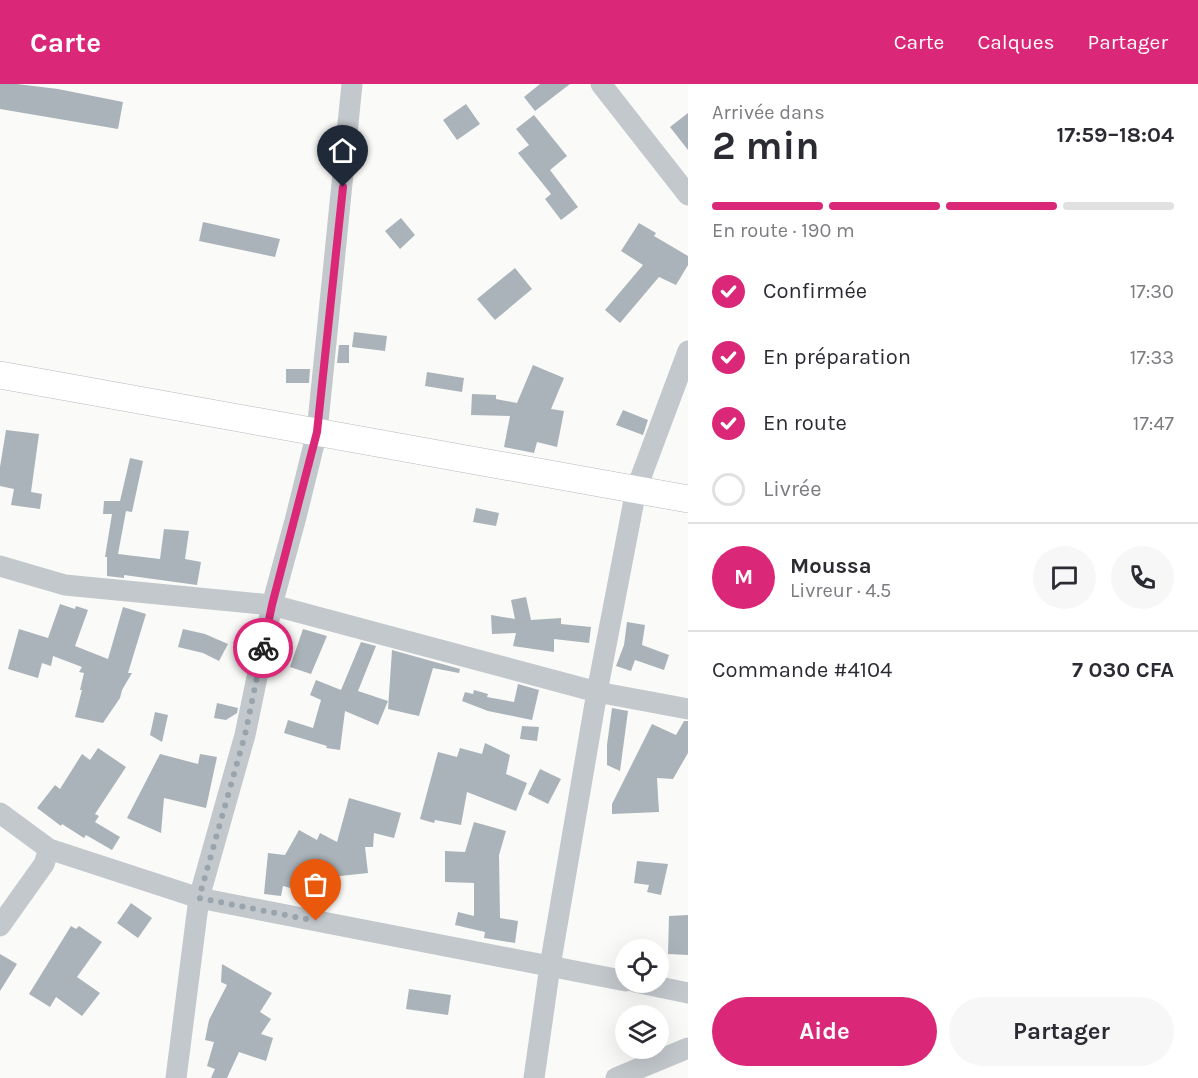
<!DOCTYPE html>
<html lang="fr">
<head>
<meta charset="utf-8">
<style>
	body { margin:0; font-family:Karla,sans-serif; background:#f7f7f7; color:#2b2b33; height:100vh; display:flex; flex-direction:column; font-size:22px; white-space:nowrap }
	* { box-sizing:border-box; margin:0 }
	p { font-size:20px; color:#7c7c81 }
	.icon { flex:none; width:33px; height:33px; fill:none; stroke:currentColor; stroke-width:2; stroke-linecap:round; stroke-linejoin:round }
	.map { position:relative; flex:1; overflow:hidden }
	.details { display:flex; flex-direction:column; background:#fff; width:510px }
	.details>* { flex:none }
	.controls { position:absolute; left:615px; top:855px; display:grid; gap:12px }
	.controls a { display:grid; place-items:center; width:54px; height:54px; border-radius:50%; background:#fff; box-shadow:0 6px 24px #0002; font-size:30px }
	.pin { position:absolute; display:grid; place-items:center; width:51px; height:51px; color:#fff; margin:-62px -26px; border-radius:50% 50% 50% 0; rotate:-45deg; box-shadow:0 0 6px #0007 }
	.pin .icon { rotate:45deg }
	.courier { position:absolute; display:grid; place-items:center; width:60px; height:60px; margin:-30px; border:4px solid #db2777; border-radius:50%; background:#fff; color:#222; box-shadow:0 2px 8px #0007 }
	.head em { font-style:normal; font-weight:700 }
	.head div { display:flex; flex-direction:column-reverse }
	.head { display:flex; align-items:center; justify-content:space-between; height:102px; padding:0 24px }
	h1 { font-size:39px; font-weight:700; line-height:45px }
	.bar { display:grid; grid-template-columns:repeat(4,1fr); gap:9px 6px; align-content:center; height:72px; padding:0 24px }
	.bar i { height:8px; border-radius:4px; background:#e1e1e2 }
	.bar .current { background:#db2777 }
	.bar p { grid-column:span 4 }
	.line { display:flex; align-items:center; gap:15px; padding:0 24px; border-top:2px solid #e1e1e2 }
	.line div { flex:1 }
	.round { display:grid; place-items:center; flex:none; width:63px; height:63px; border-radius:32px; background:#f7f7f7 }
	ol { padding:0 24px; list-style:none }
	li { display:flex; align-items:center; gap:18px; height:66px }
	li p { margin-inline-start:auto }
	li .icon { padding:6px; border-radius:50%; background:#db2777; color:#fff; stroke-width:4 }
	li:last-child { color:#7c7c81 }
	li i { width:33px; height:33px; border:3px solid #e1e1e2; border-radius:50% }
	.primary-button { display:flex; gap:12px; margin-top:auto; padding:12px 24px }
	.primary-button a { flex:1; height:69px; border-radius:36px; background:#db2777; color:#fff; font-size:24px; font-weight:700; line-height:69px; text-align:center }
	.primary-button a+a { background:#f7f7f7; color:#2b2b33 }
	header { display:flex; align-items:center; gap:36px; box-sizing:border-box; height:84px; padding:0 30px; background:#db2777; color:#fff }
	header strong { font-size:28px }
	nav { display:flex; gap:33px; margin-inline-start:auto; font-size:21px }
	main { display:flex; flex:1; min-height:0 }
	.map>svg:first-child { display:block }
	.building { fill:#aab3b9 }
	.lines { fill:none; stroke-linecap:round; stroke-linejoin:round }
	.major-casing { stroke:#b5babe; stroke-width:28 }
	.minor { stroke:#c3c8cc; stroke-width:21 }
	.major { stroke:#fff; stroke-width:27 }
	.done { stroke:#99a4ac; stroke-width:6; stroke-dasharray:0 10.8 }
	.route { stroke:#db2777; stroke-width:8 }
</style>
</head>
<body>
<header>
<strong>Carte</strong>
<nav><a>Carte</a><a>Calques</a><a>Partager</a></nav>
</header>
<main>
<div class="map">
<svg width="688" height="994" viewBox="0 0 688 994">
	<rect width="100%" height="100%" fill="#fafaf8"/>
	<path class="building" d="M 0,0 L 17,0 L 58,5 L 123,18 L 118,45 L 0,25 Z
		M 540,0 L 570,0 L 535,27 L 524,13 Z
		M 466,20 L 480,40 L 457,56 L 443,36 Z
		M 688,29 L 688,66 L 670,43 Z
		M 534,31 L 567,72 L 550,86 L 578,123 L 561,136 L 545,115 L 551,110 L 518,69 L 529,61 L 516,45 Z
		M 401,134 L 415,151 L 400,165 L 385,147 Z
		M 203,138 L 280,155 L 275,173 L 199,157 Z
		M 639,139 L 656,149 L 654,152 L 688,172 L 688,181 L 676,201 L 659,193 L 620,239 L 605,226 L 643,181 L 621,167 Z
		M 515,184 L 532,205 L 495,236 L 477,215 Z
		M 354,248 L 387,252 L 385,267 L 352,263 Z
		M 339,261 L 349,261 L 349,279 L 337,279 Z
		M 533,281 L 564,294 L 551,325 L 564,327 L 557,363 L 537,358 L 534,369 L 504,363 L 510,332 L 471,331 L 472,310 L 496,311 L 496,315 L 517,319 Z
		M 286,285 L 310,285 L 309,299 L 286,299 Z
		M 427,288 L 464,294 L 462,308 L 425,302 Z
		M 623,326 L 648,336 L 643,351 L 616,341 Z
		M 6,346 L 39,350 L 31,408 L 42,410 L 40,425 L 11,421 L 14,405 L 0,402 L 0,383 Z
		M 130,374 L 143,377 L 132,428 L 126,427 L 118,470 L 160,475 L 164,445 L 189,447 L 185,475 L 201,478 L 197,501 L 124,491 L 124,494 L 107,492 L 107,473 L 105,473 L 112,430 L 103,430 L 104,417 L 120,417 Z
		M 476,424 L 499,429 L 496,442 L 473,438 Z
		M 526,513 L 531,536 L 561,534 L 561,540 L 591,543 L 589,559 L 554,555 L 554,568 L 513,562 L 516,549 L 492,550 L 491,531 L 515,535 L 511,516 Z
		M 60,520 L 75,525 L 76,522 L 88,526 L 75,562 L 108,575 L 123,523 L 146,530 L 128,589 L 132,589 L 122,606 L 120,614 L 103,639 L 75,633 L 82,606 L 80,606 L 84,589 L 79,588 L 82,583 L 53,572 L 51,582 L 42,579 L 38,594 L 8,585 L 19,545 L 48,554 Z
		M 627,538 L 645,541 L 642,561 L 669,571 L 664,586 L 635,576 L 631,587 L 616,582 L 624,561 Z
		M 183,545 L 205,550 L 228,560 L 219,577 L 203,569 L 178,563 Z
		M 303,545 L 327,552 L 311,590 L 290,583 Z
		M 361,558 L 376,562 L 358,607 L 388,617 L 378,641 L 345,627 L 340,666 L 326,664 L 327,662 L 284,649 L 288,636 L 313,644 L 321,616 L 310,611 L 316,596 L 341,606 Z
		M 392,566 L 460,585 L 459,589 L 433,584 L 419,632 L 388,625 Z
		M 518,600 L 539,606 L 532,636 L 488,627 L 462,617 L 465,608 L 473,610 L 474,606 L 488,610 L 487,613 L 514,618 Z
		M 217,619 L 238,624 L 237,629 L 226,636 L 214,634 Z
		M 612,624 L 628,627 L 620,687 L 607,681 L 607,661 Z
		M 155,628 L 168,631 L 162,658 L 150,651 Z
		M 684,637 L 688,637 L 688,669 L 673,695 L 657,694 L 659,728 L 612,730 L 612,720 L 652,640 L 676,651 Z
		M 522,642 L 539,643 L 537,657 L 520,655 Z
		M 485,659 L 510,671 L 506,690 L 527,699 L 516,727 L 467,708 L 461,741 L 435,736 L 434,739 L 420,735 L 438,668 L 457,673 L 460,664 L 482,670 Z
		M 98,664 L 126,683 L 95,730 L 99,732 L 95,738 L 120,753 L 112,766 L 86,751 L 84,754 L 62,740 L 61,742 L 37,724 L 55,701 L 60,705 L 82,670 L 90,676 Z
		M 160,670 L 198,680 L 200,670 L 217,673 L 206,724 L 164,714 L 161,749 L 127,734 Z
		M 540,685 L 561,695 L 548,720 L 528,710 Z
		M 349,714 L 401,729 L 394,754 L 374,749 L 373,763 L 365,763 L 368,789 L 322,794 L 320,812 L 283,802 L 281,812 L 264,810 L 268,769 L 285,771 L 299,746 L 317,756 L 320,749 L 337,758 Z
		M 474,738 L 506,747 L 499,771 L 500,834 L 518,837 L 515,859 L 484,854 L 485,848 L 455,841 L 458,828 L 474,832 L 474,799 L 445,798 L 445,767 L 465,768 Z
		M 637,777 L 668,780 L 661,811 L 647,808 L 649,801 L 634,799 Z
		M 131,819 L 152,834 L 138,854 L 117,839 Z
		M 688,831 L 688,871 L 668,870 L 669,832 Z
		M 71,842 L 76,845 L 79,842 L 102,858 L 77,893 L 100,909 L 82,932 L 56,913 L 50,923 L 29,910 Z
		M 0,870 L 17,880 L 0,907 Z
		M 222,880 L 272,909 L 260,928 L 271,935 L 261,950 L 273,954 L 266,977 L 239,968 L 227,994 L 211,994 L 215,985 L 207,982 L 214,958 L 205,956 L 209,936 L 227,901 L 221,898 Z
		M 409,905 L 451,911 L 448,931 L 406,925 Z"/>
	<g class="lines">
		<g class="major-casing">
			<path id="major" d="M 0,291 L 688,415"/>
		</g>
		<path class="minor" d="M 601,0 L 688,111
			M 0,482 L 65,501 L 272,521 L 597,608 L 688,625
			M 0,729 L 49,765 L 199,814 L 626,897
			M 0,842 L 44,780 L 49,765
			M 635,898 L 688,909
			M 176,994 L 199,814 L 245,651 L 272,521 L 296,433 L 317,348 L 352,0
			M 534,994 L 550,882 L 597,608 L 636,406 L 688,267
			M 616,994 L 688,964"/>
		<use href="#major" class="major"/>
	</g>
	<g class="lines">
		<path class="done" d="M 263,564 L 245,651 L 199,814 L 316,837"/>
		<path class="route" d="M 263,564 L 272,521 L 317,348 L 343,103"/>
	</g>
</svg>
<div class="controls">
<a><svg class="icon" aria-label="locate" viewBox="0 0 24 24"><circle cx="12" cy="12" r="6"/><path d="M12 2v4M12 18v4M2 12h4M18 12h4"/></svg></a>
<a><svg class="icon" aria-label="layers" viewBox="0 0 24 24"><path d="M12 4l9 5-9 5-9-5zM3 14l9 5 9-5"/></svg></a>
</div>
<div class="pin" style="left:316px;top:837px;background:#ea580c"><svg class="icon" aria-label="bag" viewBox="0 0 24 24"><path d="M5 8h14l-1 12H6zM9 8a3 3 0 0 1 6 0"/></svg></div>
<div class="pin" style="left:343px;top:103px;background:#1f2937"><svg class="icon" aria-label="home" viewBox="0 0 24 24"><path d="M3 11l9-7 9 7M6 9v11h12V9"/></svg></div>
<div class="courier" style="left:263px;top:564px"><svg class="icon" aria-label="bike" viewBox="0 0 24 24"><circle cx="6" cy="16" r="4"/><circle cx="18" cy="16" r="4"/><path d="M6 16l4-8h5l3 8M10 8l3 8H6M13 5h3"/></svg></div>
</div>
<section class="details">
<div class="head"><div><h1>2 min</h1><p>Arrivée dans</p></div><em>17:59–18:04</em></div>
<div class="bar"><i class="current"></i><i class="current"></i><i class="current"></i><i></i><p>En route · 190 m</p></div>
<ol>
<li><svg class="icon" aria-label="check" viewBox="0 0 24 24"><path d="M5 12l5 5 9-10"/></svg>Confirmée<p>17:30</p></li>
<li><svg class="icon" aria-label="check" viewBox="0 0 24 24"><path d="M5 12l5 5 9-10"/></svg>En préparation<p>17:33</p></li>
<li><svg class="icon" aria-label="check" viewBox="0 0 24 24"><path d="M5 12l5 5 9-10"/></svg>En route<p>17:47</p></li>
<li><i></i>Livrée</li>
</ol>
<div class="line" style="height:108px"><b class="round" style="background:#db2777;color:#fff">M</b><div><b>Moussa</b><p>Livreur · 4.5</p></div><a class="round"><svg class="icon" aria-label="chat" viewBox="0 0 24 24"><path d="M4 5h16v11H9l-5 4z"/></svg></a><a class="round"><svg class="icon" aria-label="phone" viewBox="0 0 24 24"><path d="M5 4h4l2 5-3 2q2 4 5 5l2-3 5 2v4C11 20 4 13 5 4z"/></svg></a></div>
<div class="line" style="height:78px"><div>Commande #4104</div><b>7 030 CFA</b></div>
<div class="primary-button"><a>Aide</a><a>Partager</a></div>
</section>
</main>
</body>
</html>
